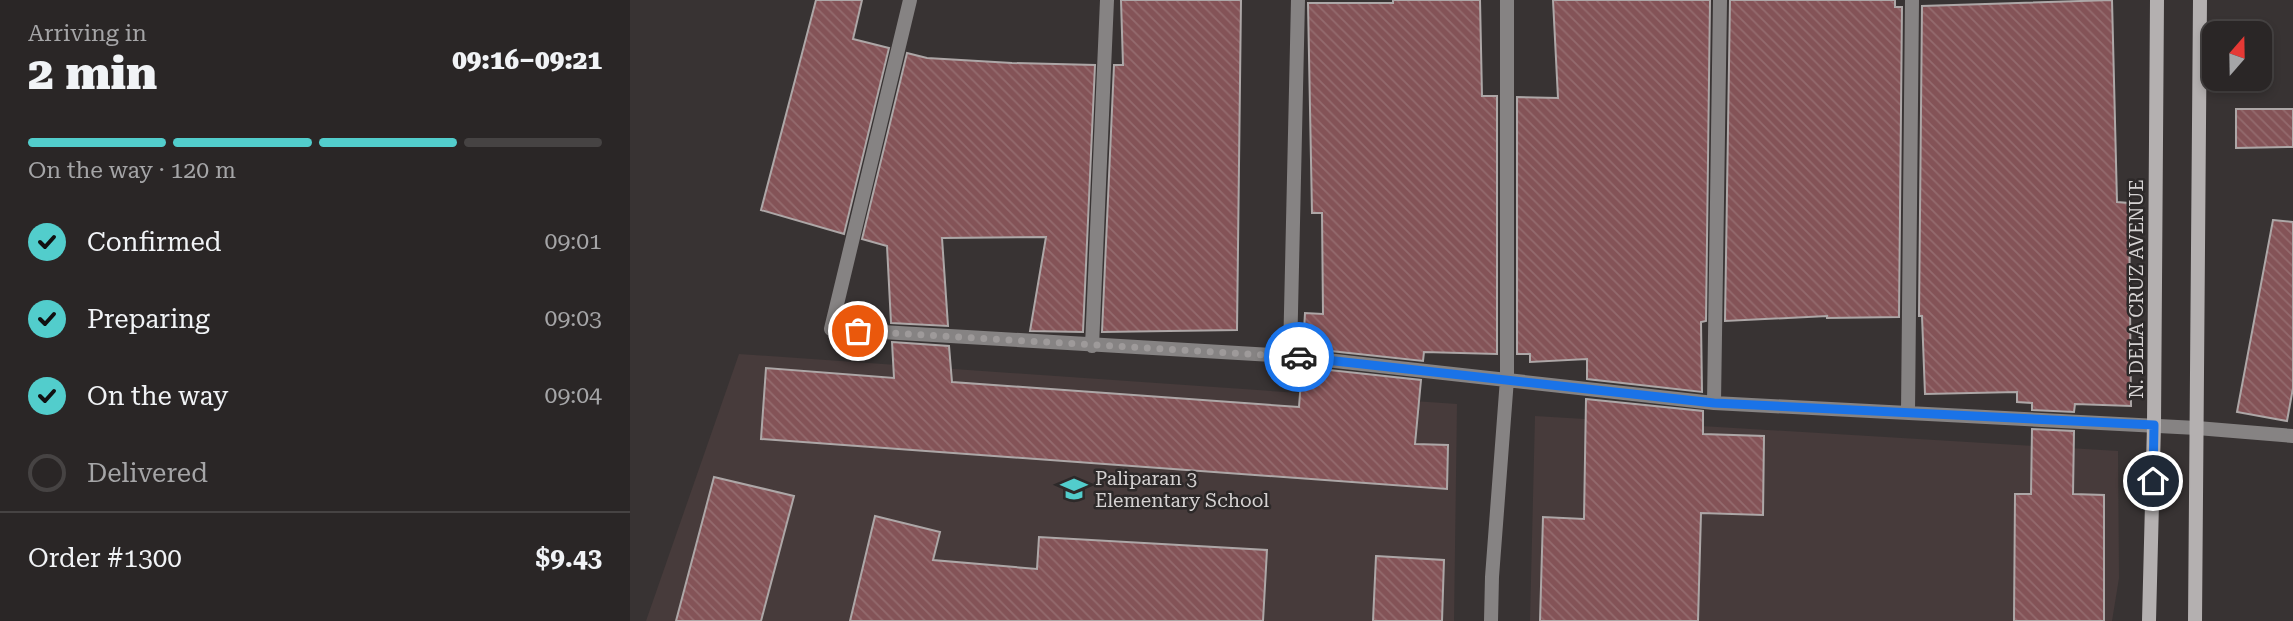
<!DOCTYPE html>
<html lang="en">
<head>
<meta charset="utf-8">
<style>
	body { margin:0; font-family:"Roboto Serif",serif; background:#322e2e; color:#f1f3f6; height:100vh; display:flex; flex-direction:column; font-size:26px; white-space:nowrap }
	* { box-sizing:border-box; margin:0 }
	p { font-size:23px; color:#a5a5a7 }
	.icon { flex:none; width:38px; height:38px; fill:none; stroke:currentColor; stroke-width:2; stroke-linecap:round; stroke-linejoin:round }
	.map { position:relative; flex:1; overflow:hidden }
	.details { display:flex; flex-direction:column; background:#2a2626; width:630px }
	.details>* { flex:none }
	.needle { width:46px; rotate:20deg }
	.fabs { position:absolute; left:1572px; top:21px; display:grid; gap:14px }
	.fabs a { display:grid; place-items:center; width:70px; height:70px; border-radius:14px; background:#2a2626; box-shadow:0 4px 10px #0003,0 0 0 2px #464343; font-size:35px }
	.pin { position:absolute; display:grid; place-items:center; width:60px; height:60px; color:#fff; margin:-30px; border:4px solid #fff; border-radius:50%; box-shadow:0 2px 7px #0007 }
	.courier { position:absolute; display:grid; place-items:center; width:70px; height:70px; margin:-35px; border:5px solid #1a73e8; border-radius:50%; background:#fff; color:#222; box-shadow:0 2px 9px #0007 }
	.head em { font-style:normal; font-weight:800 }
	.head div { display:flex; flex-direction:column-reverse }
	.head { display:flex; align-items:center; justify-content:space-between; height:119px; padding:0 28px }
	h1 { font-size:46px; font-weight:800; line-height:52px }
	.bar { display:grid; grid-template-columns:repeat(4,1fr); gap:10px 7px; align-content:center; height:84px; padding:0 28px }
	.bar i { height:9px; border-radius:5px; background:#464343 }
	.bar .on { background:#52cdcc }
	.bar p { grid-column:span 4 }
	.line { display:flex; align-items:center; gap:18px; padding:0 28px; border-top:2px solid #464343 }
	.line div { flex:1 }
	ol { padding:0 28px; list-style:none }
	li { display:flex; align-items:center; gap:21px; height:77px }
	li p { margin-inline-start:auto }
	li .icon { padding:7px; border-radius:50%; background:#52cdcc; color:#111; stroke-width:4 }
	li:last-child { color:#a5a5a7 }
	li i { width:38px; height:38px; border:4px solid #464343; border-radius:50% }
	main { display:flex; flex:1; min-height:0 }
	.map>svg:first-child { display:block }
	.built { fill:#473b3b }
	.building { fill:url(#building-back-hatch); stroke:#ada7a7; stroke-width:2 }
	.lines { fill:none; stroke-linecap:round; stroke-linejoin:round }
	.street { stroke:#868383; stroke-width:14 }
	.secondary { stroke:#b4b0b0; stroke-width:14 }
	.done { stroke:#9e9a9a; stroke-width:7; stroke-dasharray:0 12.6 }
	.route { stroke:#1a73e8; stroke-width:9 }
	.labels { text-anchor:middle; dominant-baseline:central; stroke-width:5; stroke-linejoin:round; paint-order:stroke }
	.street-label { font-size:19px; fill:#d5d2d2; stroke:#2d2929 }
	.poi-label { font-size:19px; fill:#d5d2d2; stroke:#2d2929; text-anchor:start }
</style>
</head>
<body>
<main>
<section class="details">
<div class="head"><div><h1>2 min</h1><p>Arriving in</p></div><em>09:16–09:21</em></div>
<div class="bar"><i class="on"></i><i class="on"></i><i class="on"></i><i></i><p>On the way · 120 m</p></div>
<ol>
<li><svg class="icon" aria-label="check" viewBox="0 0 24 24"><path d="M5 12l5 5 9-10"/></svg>Confirmed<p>09:01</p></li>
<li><svg class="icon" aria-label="check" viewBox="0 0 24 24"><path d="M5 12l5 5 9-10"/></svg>Preparing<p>09:03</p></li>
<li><svg class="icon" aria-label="check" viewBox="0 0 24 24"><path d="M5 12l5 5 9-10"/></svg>On the way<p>09:04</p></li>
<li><i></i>Delivered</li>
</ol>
<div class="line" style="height:91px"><div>Order #1300</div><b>$9.43</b></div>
</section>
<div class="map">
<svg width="1663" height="621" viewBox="0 0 1663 621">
	<defs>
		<pattern id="building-back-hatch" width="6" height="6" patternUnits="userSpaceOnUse" patternTransform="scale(1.75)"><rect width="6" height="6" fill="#845357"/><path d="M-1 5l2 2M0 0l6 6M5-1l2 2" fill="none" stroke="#946b6e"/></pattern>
	</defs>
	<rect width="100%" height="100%" fill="#383333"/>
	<path class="built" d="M 109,354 L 827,404 L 824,621 L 16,621 Z
		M 905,416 L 1488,451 L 1489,578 L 1482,621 L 900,621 Z"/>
	<path class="building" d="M 186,0 L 232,0 L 223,39 L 259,48 L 214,234 L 131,210 Z
		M 491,0 L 611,0 L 607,330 L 472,332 L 484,65 L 493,65 Z
		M 763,0 L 850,0 L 852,96 L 867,96 L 867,354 L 794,352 L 793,361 L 673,348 L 675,313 L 693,314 L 692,213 L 682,213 L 678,3 L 763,3 Z
		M 923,0 L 1080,0 L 1076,321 L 1071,322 L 1072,392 L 957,379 L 957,359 L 900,362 L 900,354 L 887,354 L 887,97 L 928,98 Z
		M 1100,0 L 1265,0 L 1265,7 L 1272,7 L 1269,317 L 1197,318 L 1197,316 L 1095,321 Z
		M 1482,0 L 1487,202 L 1499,203 L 1501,406 L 1445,404 L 1444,412 L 1402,410 L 1402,403 L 1387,402 L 1387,392 L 1295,394 L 1292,316 L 1289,316 L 1292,6 Z
		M 277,53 L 297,58 L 382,63 L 465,65 L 453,332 L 400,331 L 416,237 L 312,238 L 318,326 L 261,323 L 257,246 L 232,239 Z
		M 1606,109 L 1663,109 L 1663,147 L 1606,148 Z
		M 1643,220 L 1663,222 L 1663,388 L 1657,421 L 1607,412 Z
		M 262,342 L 319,346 L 322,382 L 669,407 L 672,367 L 791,380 L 785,444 L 818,445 L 817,489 L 131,439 L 136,368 L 264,378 Z
		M 956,399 L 1073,411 L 1073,434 L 1134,436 L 1133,515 L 1071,513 L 1068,621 L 910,621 L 913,517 L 954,519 Z
		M 1402,429 L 1444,431 L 1443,494 L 1474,495 L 1474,621 L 1384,621 L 1385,494 L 1401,494 Z
		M 84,477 L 164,496 L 131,621 L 46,621 Z
		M 245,516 L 310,532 L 303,560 L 407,569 L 409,537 L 637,550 L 633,621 L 220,621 Z
		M 746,556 L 814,560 L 812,621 L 743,621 Z"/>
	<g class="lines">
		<path class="street" d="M 280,0 L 201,329 L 660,356 L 1084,403 L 1567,428 L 1663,436
			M 462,346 L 477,0
			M 660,356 L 668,0
			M 1084,403 L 1090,0
			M 1278,413 L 1282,0
			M 861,621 L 862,577 L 877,379 L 877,0"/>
		<path class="secondary" d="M 1519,621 L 1524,425 L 1527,0
			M 1565,621 L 1570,0"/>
	</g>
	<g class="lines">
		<path class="done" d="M 228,331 L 669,357"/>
		<path class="route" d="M 669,357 L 1084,403 L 1524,425 L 1523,481"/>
	</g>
	<defs>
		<g id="school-bare" transform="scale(2.1)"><path d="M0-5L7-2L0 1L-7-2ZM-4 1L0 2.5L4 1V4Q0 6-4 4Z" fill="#52cdcc" stroke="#2d2929" stroke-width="2.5" paint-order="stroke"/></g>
	</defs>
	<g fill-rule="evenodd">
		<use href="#school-bare" x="444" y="489"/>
	</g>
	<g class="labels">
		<g class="street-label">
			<text transform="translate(1506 289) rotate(-90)">N. DELA CRUZ AVENUE</text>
		</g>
		<g class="poi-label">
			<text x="465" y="478">Paliparan 3<tspan x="465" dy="22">Elementary School</tspan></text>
		</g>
	</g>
</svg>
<div class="fabs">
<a><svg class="needle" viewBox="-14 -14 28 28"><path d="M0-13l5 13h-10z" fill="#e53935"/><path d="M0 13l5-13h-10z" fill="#a5a5a7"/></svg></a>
</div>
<div class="pin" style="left:228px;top:331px;background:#ea580c"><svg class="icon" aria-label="bag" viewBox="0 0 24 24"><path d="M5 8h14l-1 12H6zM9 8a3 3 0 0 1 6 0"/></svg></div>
<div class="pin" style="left:1523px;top:481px;background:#1f2937"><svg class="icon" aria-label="home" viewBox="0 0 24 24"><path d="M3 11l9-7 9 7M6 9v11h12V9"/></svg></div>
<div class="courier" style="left:669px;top:357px"><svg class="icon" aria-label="car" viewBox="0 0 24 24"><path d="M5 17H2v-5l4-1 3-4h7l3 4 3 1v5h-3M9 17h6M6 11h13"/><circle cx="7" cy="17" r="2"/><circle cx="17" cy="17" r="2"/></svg></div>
</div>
</main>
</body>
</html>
